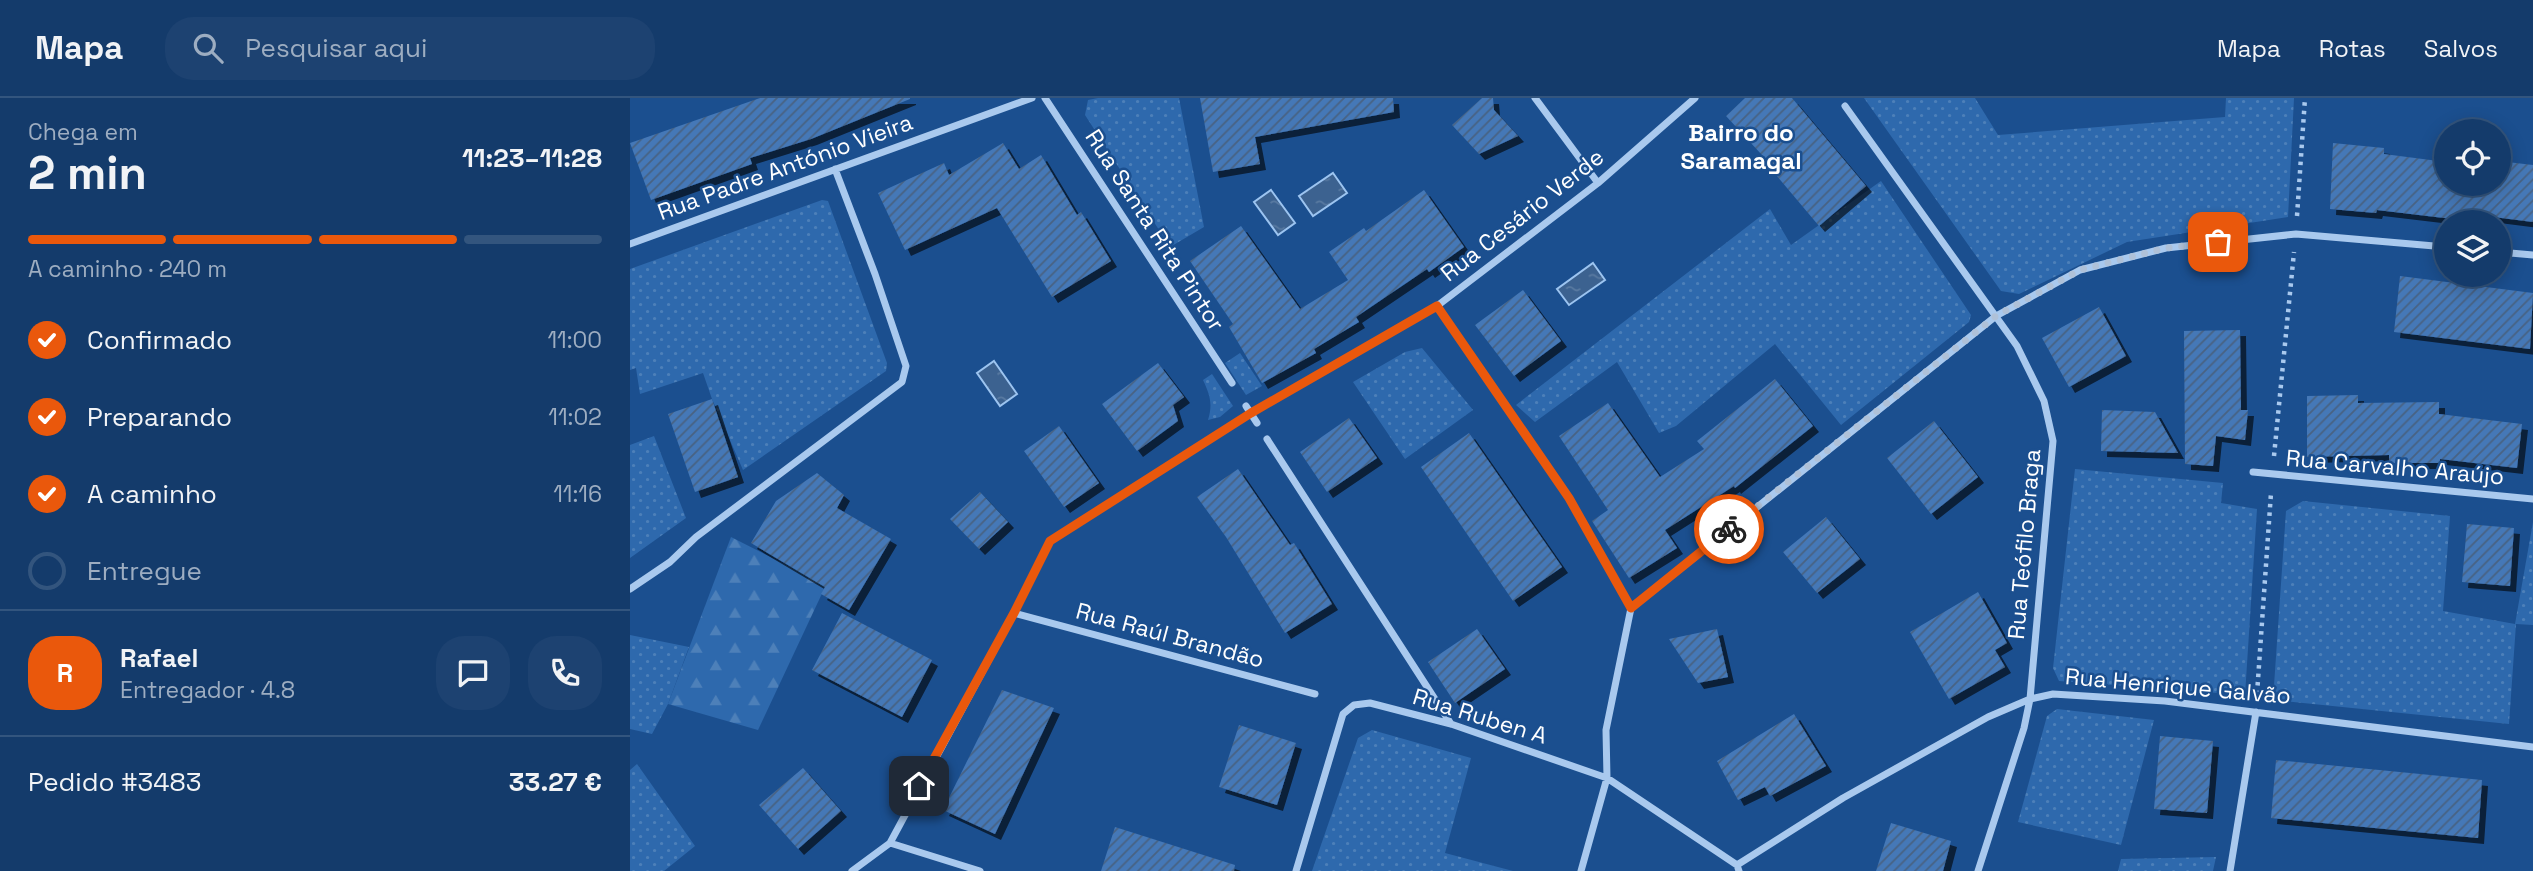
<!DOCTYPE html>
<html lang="pt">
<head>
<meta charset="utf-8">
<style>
	body { margin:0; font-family:"Space Grotesk",sans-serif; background:#1d4271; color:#f1f3f6; height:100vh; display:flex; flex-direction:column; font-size:26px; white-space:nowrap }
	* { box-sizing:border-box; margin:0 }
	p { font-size:23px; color:#9dadc1 }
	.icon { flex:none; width:38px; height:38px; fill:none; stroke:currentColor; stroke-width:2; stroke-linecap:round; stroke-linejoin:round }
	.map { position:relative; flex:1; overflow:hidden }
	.sheet { display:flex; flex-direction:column; background:#143b6b; width:630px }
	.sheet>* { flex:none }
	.controls { position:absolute; left:1804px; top:21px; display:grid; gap:14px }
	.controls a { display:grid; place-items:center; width:77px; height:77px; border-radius:50%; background:#143b6b; box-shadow:0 4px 18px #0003,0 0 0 2px #33557e; font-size:35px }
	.pin { position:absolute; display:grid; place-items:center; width:60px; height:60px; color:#fff; margin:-30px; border-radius:14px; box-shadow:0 4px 10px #0006 }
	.courier { position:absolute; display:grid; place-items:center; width:70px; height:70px; margin:-35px; border:5px solid #ea580c; border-radius:50%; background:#fff; color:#222; box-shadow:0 2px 9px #0007 }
	.headline em { font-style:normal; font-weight:800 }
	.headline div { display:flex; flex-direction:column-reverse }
	.headline { display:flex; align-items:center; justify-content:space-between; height:119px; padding:0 28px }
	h1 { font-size:46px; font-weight:800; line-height:52px }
	.bar { display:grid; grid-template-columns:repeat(4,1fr); gap:10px 7px; align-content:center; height:84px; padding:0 28px }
	.bar i { height:9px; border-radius:5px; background:#33557e }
	.bar .on { background:#ea580c }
	.bar p { grid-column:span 4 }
	.line { display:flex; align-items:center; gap:18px; padding:0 28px; border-top:2px solid #33557e }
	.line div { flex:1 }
	.round { display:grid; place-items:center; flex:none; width:74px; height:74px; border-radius:28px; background:#1d4271 }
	ol { padding:0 28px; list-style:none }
	li { display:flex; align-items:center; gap:21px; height:77px }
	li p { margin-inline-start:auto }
	li .icon { padding:7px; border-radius:50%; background:#ea580c; color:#fff; stroke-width:4 }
	li:last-child { color:#9dadc1 }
	li i { width:38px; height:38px; border:4px solid #33557e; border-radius:50% }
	header { display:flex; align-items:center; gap:42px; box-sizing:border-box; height:98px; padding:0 35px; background:#143b6b; border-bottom:2px solid #33557e }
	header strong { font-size:33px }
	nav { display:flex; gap:38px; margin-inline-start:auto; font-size:24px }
	.search { width:490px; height:63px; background:#1d4271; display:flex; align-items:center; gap:18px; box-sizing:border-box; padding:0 24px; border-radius:28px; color:#9dadc1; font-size:26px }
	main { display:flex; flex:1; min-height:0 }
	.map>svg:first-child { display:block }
	.grass { fill:url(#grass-dots) }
	.forest { fill:url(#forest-firs) }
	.water { fill:url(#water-ripples); stroke:#9cc4f0; stroke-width:2 }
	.building { fill:url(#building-hatch); filter:url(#shadow) }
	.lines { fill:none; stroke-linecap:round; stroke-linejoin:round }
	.path { stroke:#a9c9ee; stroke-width:4.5; stroke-dasharray:3.5 5; stroke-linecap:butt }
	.minor { stroke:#a9c9ee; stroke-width:7 }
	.done { stroke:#afc1d8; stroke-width:7; stroke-dasharray:0 12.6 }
	.route { stroke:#ea580c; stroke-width:9 }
	.labels { text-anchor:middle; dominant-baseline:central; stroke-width:5; stroke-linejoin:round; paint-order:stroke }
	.street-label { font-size:23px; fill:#fff; stroke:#1b4f8f }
	.neighbourhood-label { font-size:24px; font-weight:bold; fill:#fff; stroke:#1b4f8f }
</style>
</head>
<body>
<header>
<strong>Mapa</strong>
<div class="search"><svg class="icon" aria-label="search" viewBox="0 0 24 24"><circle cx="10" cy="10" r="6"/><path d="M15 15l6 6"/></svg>Pesquisar aqui</div>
<nav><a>Mapa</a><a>Rotas</a><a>Salvos</a></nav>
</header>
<main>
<section class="sheet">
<div class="headline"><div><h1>2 min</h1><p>Chega em</p></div><em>11:23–11:28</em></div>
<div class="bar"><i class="on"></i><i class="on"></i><i class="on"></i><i></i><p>A caminho · 240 m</p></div>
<ol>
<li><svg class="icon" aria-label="check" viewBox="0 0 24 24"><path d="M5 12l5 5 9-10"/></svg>Confirmado<p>11:00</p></li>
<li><svg class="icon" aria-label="check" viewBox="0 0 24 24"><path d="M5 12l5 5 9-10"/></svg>Preparando<p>11:02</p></li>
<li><svg class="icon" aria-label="check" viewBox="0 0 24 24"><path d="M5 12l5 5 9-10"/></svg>A caminho<p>11:16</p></li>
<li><i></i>Entregue</li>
</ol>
<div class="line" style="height:126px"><b class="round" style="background:#ea580c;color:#fff">R</b><div><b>Rafael</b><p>Entregador · 4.8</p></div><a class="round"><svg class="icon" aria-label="chat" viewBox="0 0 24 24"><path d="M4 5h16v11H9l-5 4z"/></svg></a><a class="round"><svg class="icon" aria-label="phone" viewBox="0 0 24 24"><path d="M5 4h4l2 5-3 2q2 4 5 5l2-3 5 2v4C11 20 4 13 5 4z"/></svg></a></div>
<div class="line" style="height:91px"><div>Pedido #3483</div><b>33.27 €</b></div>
</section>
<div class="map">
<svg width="1903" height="773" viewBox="0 0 1903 773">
	<defs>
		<pattern id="grass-dots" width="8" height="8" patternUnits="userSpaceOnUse" patternTransform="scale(1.75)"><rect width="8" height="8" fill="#2e69ad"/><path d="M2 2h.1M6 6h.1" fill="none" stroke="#4d80b9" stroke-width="1.8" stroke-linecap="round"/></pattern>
		<pattern id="forest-firs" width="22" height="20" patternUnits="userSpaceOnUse" patternTransform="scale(1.75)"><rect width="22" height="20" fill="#2e69ad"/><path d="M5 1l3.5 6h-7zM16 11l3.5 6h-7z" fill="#4d80b9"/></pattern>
		<pattern id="water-ripples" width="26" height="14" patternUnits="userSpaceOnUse" patternTransform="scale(1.75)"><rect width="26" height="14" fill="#3c6290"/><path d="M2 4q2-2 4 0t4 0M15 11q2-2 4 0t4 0" fill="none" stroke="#597aa1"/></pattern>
		<pattern id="building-hatch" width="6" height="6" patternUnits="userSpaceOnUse" patternTransform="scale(1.75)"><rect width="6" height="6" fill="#4478b7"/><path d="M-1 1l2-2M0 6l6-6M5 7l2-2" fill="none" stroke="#486282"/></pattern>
		<filter id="shadow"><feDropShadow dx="6" dy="6" stdDeviation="0" flood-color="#0009"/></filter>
	</defs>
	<rect width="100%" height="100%" fill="#1b4f8f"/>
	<path class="grass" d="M 468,0 L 549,0 L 574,129 L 540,149 L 455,17 L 458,2 Z
		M 1234,0 L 1345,0 L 1368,37 L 1595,19 L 1596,0 L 1664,0 L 1658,119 L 1497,144 L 1389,196 L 1371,193 Z
		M 1251,83 L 1341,217 L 1339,224 L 1211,327 L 1145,246 L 1046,328 L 1029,335 L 987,264 L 905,324 L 886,307 L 1140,111 L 1161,147 Z
		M 192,102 L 198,103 L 257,265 L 256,273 L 113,372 L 82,301 L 73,275 L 10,296 L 6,270 L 0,272 L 0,171 Z
		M 792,250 L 843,312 L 775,361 L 723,284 L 775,254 Z
		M 610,255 L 632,288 L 616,297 L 595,265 Z
		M 582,276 L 603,308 L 590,319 L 578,322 C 583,306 580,297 573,282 Z
		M 24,338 L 56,420 L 0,460 L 0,347 Z
		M 1445,371 L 1593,385 L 1591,405 L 1627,411 L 1615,597 L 1429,583 L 1423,570 Z
		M 1673,403 L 1820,418 L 1813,513 L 1885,526 L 1903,424 L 1903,527 L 1886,526 L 1879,626 L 1643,602 L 1656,413 Z
		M 0,537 L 59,549 L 38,606 L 22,636 L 0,631 Z
		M 1427,611 L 1524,622 L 1491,747 L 1388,724 L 1417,618 Z
		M 742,632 L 841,660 L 815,755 L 883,773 L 682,773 L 728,640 Z
		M 7,666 L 65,748 L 34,773 L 0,773 L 0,672 Z
		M 1586,759 L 1583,773 L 1488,773 L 1491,761 Z"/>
	<path class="forest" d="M 101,439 L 196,487 L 128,632 L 38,606 Z"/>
	<path class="water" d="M 703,75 L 717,95 L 683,118 L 669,98 Z
		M 641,92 L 665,125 L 648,137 L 624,104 Z
		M 963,165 L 975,182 L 939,207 L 927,191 Z
		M 364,263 L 387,296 L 370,308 L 347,275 Z"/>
	<path class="building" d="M 130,0 L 280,0 L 280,1 L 181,41 L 120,60 L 122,66 L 21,102 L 0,45 Z
		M 570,0 L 763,0 L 764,14 L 625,39 L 630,66 L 583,74 Z
		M 852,0 L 863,0 L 864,12 L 888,38 L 849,56 L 822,27 Z
		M 1115,0 L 1162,0 L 1236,88 L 1189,128 L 1141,71 L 1143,69 L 1096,18 Z
		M 373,45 L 389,71 L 411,57 L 447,117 L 451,114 L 481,163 L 422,199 L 367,110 L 275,152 L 248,95 L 314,65 L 319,77 Z
		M 1703,45 L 1754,50 L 1754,56 L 1816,64 L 1816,86 L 1869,86 L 1869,63 L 1903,67 L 1903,124 L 1832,115 L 1831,122 L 1747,112 L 1746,115 L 1700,111 Z
		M 794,92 L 834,149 L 799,174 L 797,171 L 726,219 L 729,224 L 684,251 L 686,255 L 632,285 L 599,229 L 603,226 L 560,163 L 611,128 L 670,211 L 718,182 L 699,154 L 734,130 L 736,133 Z
		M 1770,178 L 1903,195 L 1900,251 L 1764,234 Z
		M 893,192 L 931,243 L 884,278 L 845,227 Z
		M 1469,209 L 1496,258 L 1439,289 L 1412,240 Z
		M 1610,232 L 1611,312 L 1618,312 L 1615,342 L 1586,338 L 1583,368 L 1555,366 L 1554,233 Z
		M 528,265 L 554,299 L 543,307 L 548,323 L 507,353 L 472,306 Z
		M 1145,281 L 1183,328 L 1105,390 L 1104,388 L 1035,432 L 1047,450 L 999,480 L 962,423 L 978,412 L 929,338 L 978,305 L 1030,379 L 1074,351 L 1067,343 Z
		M 1728,297 L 1728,305 L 1809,304 L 1809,316 L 1892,326 L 1887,370 L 1810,361 L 1810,365 L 1759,365 L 1759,357 L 1677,359 L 1677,298 Z
		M 82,301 L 108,379 L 65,394 L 38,316 Z
		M 1472,312 L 1525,314 L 1548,355 L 1471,353 Z
		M 719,320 L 747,360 L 697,394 L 670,354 Z
		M 1304,323 L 1348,379 L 1301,416 L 1257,360 Z
		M 429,328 L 469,385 L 434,409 L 394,353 Z
		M 839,335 L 932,469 L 883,503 L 791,369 Z
		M 608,371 L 660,447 L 664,445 L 702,506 L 655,535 L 596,439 L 567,399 Z
		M 187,375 L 214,397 L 207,410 L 261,441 L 219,512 L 191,496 L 195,489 L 121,445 L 146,403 Z
		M 350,394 L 378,424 L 349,451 L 320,421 Z
		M 1196,419 L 1230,461 L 1187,495 L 1153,454 Z
		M 1837,426 L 1884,430 L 1880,488 L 1832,484 Z
		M 1348,494 L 1377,545 L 1365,552 L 1375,569 L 1319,601 L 1280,534 Z
		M 212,515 L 302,562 L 272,619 L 182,572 Z
		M 847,531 L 875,571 L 825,605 L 798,564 Z
		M 1087,531 L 1098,579 L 1068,585 L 1039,541 Z
		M 372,592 L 424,610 L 365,736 L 313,712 Z
		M 1164,616 L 1196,668 L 1140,698 L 1135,689 L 1108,702 L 1087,663 Z
		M 609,627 L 666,645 L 647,707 L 589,689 Z
		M 1530,638 L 1583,643 L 1577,715 L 1524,711 Z
		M 1646,662 L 1852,682 L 1848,740 L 1641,720 Z
		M 173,670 L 211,713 L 168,751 L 129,707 Z
		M 1261,725 L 1321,743 L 1313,773 L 1246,773 Z
		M 485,729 L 605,767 L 604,773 L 471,773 Z"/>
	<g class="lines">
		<path class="path" d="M 1667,118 L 1675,0
			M 1644,358 L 1664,154
			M 1627,596 L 1641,395"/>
		<path class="minor" d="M 415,0 L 602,285
			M 905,0 L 968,85
			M 1215,8 L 1387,248 L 1414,303 L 1423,343 L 1400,601 L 1394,630 L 1348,773
			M 0,146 L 402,0
			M 1869,154 L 1903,157
			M 807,208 L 939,400 L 1001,510 L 976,632 L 977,680 L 951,773
			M 616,308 L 627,325
			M 637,341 L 821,626
			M 1623,374 L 1903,401
			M 0,491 L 40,464 L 66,439 L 272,284 L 276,268 L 245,176 L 205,71
			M 1001,510 L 1366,218 L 1450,172 L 1536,150 L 1666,136 L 1816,149
			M 384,515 L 685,596
			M 260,745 L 350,773
			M 1107,767 L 1213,700 L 1358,619 L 1400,601 L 1423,596 L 1535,603 L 1903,649
			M 222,773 L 260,745 L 384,515 L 420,443 L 621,315 L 807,208 L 968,85 L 1065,0
			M 666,773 L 713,616 L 724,607 L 740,605 L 821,626 L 977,680 L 1107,767 L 1109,773
			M 1600,773 L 1626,614"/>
	</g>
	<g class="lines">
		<path class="done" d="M 1099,431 L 1366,218 L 1450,172 L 1536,150 L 1588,144"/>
		<path class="route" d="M 289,688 L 384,515 L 420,443 L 621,315 L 807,208 L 939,400 L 1001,510 L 1099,431"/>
	</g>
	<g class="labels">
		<g class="street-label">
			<text transform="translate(155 69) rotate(-20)">Rua Padre António Vieira</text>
			<text transform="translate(892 117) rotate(-38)">Rua Cesário Verde</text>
			<text transform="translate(525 132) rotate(57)">Rua Santa Rita Pintor</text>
			<text transform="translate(1765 369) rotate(5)">Rua Carvalho Araújo</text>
			<text transform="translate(1394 446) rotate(-85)">Rua Teófilo Braga</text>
			<text transform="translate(540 537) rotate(15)">Rua Raúl Brandão</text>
			<text transform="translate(1548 588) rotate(5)">Rua Henrique Galvão</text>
			<text transform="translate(850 618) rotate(17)">Rua Ruben A</text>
		</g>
		<g class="neighbourhood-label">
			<text x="1111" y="34">Bairro do<tspan x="1111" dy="28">Saramagal</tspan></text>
		</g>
	</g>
</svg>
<div class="controls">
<a><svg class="icon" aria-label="locate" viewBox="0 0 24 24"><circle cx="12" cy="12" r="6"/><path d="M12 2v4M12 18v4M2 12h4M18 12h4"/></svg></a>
<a><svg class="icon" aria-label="layers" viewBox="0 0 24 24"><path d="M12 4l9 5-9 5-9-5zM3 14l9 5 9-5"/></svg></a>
</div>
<div class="pin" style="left:1588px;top:144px;background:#ea580c"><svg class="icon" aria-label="bag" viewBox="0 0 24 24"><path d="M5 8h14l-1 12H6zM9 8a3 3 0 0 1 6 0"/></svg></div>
<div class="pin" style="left:289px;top:688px;background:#1f2937"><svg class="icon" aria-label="home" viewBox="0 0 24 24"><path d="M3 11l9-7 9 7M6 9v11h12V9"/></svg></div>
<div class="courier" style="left:1099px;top:431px"><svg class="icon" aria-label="bike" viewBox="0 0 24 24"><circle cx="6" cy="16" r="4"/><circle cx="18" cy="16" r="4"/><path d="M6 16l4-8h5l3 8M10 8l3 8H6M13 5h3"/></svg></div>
</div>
</main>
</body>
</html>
